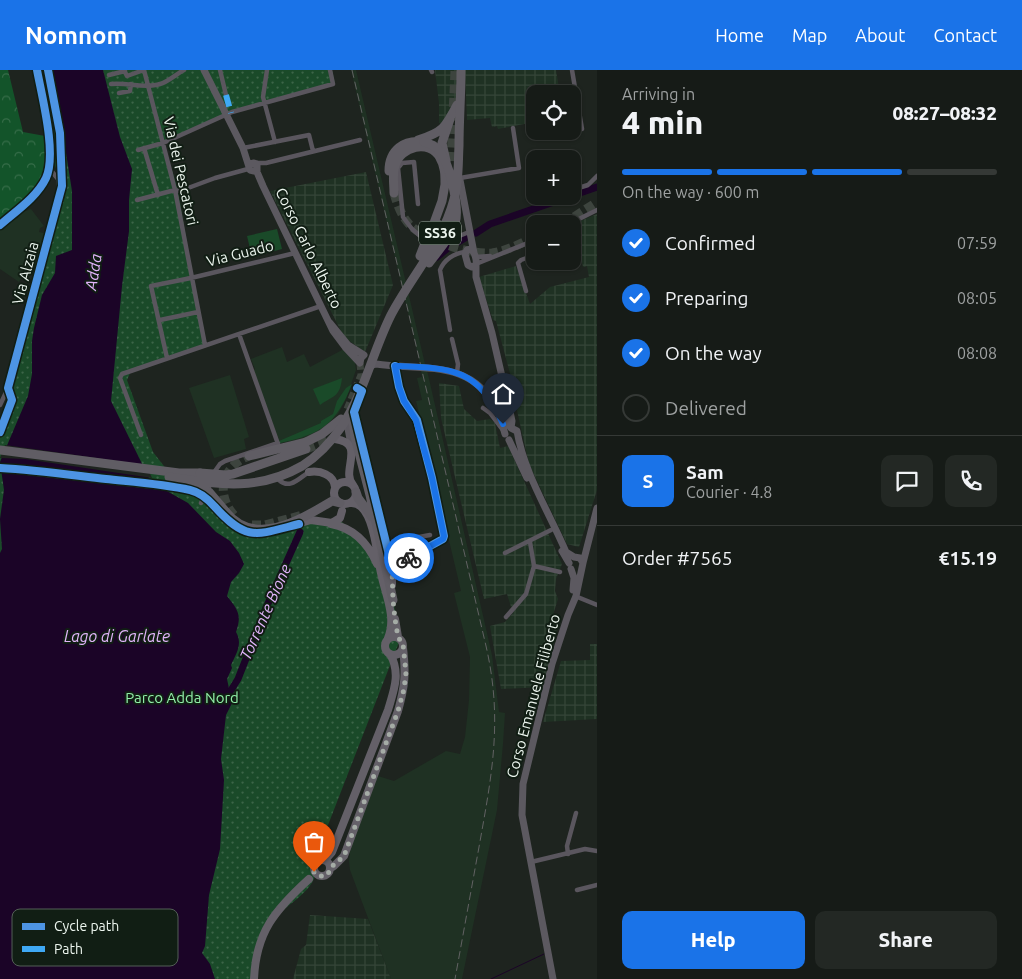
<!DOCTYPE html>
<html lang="en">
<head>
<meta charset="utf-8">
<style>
	body { margin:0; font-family:Ubuntu,sans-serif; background:#232824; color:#f1f3f6; height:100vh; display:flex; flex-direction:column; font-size:19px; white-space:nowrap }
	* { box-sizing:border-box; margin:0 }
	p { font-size:16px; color:#9ea1a1 }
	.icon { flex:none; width:28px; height:28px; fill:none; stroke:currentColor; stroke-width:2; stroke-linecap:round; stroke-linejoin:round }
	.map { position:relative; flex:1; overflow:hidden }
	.panel { display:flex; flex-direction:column; background:#161b17; width:425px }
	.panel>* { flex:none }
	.controls { position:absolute; left:526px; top:15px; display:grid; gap:10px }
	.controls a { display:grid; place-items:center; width:55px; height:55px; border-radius:10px; background:#161b17; box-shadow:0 1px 4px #0004,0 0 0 1px #353936; font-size:25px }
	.pin { position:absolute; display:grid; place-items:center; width:42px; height:42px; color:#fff; margin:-51px -21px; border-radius:50% 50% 50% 0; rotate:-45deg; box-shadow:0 0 5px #0007 }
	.pin .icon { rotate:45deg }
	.courier { position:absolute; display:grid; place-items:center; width:50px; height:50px; margin:-25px; border:4px solid #1a73e8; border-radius:50%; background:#fff; color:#222; box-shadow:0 1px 6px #0007 }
	.overview em { font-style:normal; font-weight:800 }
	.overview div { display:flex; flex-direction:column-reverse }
	.overview { display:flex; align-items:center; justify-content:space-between; height:85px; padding:0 25px }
	h1 { font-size:32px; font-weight:800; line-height:38px }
	.bar { display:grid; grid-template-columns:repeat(4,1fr); gap:8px 5px; align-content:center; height:60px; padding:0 25px }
	.bar i { height:6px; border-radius:4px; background:#353936 }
	.bar .selected { background:#1a73e8 }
	.bar p { grid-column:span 4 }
	.line { display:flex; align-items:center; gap:12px; padding:0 25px; border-top:1px solid #353936 }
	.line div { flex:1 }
	.round { display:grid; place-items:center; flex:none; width:52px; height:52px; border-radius:10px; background:#232824 }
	ol { padding:0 25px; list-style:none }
	li { display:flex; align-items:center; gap:15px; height:55px }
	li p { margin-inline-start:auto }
	li .icon { padding:5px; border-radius:50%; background:#1a73e8; color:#fff; stroke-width:4 }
	li:last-child { color:#9ea1a1 }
	li i { width:28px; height:28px; border:2px solid #353936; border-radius:50% }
	.action { display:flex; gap:10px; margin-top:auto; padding:10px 25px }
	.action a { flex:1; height:58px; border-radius:10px; background:#1a73e8; color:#fff; font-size:20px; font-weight:800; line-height:58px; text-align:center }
	.action a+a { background:#232824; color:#f1f3f6 }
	header { display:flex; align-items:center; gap:30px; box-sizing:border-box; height:70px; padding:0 25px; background:#1a73e8; color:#fff }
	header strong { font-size:24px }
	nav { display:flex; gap:28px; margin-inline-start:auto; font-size:18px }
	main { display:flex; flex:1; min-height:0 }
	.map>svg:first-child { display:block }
	.built { fill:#1f3123 }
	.industrial { fill:url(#industrial-grid) }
	.green { fill:#1a4a29 }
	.forest { fill:url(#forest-crowns) }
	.park { fill:url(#park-dots) }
	.water { fill:#1b0427 }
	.pier { fill:#1e241f }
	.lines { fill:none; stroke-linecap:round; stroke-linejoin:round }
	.stream { stroke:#1b0427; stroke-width:1 }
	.river { stroke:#1b0427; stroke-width:7 }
	.secondary-tunnel { stroke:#3d443e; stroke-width:7; stroke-dasharray:7 3.5; stroke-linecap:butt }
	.highway-tunnel { stroke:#3d443e; stroke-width:9; stroke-dasharray:9 4.5; stroke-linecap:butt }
	.street { stroke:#5a565e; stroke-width:4.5 }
	.secondary { stroke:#5c5960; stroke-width:7 }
	.primary { stroke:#646068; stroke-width:8 }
	.highway { stroke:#605d64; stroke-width:9 }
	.rail { stroke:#626263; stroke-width:1; stroke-dasharray:8 4; stroke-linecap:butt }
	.primary-bridge { stroke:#646068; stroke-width:8 }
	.highway-bridge { stroke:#605d64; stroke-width:9 }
	.quiet { stroke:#3fa9f5; stroke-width:6; stroke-dasharray:12 6; stroke-linecap:butt }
	.cycleway-casing { stroke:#111e14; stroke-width:11 }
	.cycleway { stroke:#4d94e3; stroke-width:8 }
	.done { stroke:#a5aca6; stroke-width:5; stroke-dasharray:0 9 }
	.route { stroke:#1a73e8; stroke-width:6 }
	.labels { text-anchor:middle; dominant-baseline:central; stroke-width:4; stroke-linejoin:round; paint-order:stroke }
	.shield { fill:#111e14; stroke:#abb5ad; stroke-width:1 }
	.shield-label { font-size:14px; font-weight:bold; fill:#edf6ef }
	.street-label { font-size:15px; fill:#edf6ef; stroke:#111e14 }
	.park-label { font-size:15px; fill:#91efa8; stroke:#111e14 }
	.water-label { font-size:16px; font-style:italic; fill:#e1b4fa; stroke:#111e14 }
	.key { fill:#111e14; stroke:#535f56; stroke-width:1 }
	.key-label { font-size:14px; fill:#edf6ef }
</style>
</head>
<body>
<header>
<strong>Nomnom</strong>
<nav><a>Home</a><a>Map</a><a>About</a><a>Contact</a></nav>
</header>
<main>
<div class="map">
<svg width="597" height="909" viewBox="0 0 597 909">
	<defs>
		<pattern id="industrial-grid" width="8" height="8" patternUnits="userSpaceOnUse" patternTransform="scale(1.25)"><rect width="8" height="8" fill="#1f3123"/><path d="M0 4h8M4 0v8" fill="none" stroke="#354538"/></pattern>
		<pattern id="forest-crowns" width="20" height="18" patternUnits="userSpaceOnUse" patternTransform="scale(1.25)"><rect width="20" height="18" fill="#13542a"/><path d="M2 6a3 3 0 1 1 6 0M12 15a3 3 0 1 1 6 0" fill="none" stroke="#366d49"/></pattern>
		<pattern id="park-dots" width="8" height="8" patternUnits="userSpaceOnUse" patternTransform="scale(1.25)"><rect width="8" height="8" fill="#1a4a29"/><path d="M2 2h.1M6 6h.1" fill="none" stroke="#3c6548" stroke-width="1.8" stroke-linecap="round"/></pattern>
	</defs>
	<rect width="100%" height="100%" fill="#1e241f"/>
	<path class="built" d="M 351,0 L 356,0 L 425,294 L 420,294 Z
		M 31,139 L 44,156 L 40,158 L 39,162 L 48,164 L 40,198 L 30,196 L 28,203 L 24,202 L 19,212 L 0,199 L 0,160 L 13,149 L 18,148 L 20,143 Z
		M 282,277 L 287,292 L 304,284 L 310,297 L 344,279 L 355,292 L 356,300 L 346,329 L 338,344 L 330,352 L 317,363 L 303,369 L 280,373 L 253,301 L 255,299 L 251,289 Z
		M 427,300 L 492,585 L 499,642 L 505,643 L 503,674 L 497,740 L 462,909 L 391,909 L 350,800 L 349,791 L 351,774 L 378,706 L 394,711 L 446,681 L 460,684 L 465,667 L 469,630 L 470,587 L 454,523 L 461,521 L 416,331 L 422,330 L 417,308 L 422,307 L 421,301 Z
		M 230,305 L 249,367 L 244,369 L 246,379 L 214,388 L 189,318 Z"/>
	<path class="industrial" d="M 435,0 L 457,0 L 456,34 L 442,53 L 439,53 L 439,33 Z
		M 465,0 L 556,0 L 560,24 L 535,24 L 535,52 L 498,59 L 497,56 L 492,57 L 490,48 L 467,50 Z
		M 366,102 L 393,215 L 365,282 L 344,267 L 270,121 Z
		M 597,144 L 597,420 L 579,477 L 567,474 L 529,394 L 514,327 L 516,326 L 496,251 L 493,250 L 479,207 L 516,196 L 530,234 L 550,217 L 589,207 L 587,196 L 583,197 L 578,171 L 580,170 L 578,152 Z
		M 439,313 L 459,316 L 464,339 L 477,351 L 490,349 L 495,353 L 500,378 L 508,376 L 562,494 L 556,509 L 555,521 L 558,529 L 552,548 L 558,556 L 543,617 L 501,619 L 490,556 L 505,552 L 513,543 L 507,524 L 484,529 L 441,348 Z
		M 590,574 L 597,574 L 597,649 L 543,652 L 561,591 L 590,590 Z
		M 310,845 L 368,849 L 391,909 L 293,909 L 301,879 L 306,875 Z"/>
	<path class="green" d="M 277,159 L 282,179 L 252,187 L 247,166 Z
		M 342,308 C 340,328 332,326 320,335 L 313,319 Z
		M 352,314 C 336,354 322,364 280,373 L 279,371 L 321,353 L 321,351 L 333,344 L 337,331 L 346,318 Z"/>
	<path class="forest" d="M 0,0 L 8,0 L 23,62 L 45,66 C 52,111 31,124 0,150 Z"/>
	<path class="park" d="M 42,0 L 332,0 L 335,14 L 219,47 L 164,73 L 178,120 L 204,275 L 131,301 L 127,310 L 153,382 L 167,400 L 182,405 L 236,451 L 252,459 L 304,452 L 339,450 L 355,462 L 373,482 L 393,531 L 401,567 L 316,786 C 323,821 288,830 271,853 C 260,867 259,892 256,909 L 0,909 L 0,368 L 8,350 L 5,341 L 12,318 L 60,136 L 65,127 L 65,117 L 55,96 L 51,41 Z"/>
	<path class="water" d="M 53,0 L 103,0 L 120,67 L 132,99 L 129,130 L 129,161 L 122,216 L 111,331 L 152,414 L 157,418 L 165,420 L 188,433 L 216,462 L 230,471 L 239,483 L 244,494 L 239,503 L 231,512 L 227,526 C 238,540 242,545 236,562 C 243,574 236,584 231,595 L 232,598 L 227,609 L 232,633 L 226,645 L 221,689 L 224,710 L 220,779 L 209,825 L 205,876 L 202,883 L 210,894 L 215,909 L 0,909 L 0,483 L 2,479 L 0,449 L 4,420 L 0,392 L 28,326 L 32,304 L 32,271 L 34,258 L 42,225 L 55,203 L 56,186 L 72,180 L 72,121 Z"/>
	<path class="pier" d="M 5,375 L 146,395 L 152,408 L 25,389 L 0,388 Z"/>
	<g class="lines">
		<path class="stream" d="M 491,909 L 544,884"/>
		<path class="river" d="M 476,163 L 490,154 L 597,117
			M 437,187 L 448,178 L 465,168
			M 230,622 L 238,609 L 266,538 L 300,462"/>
		<path class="secondary-tunnel" d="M 347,339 L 361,305 L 360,293"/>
		<path class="highway-tunnel" d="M 451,91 L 455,0
			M 394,123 C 397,134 401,145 409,154 C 424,170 470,185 492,183 C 507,181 521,173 535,167
			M 563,154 L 597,132
			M 306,379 L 327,371
			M 234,445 C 215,424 222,396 249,386
			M 252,455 L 265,455 L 303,445"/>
		<path class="street" d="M 124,0 L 127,6 L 144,0
			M 144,0 L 175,120 L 205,275
			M 220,0 L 226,25
			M 267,0 L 263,27 L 275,72
			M 431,0 L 432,2
			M 572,0 L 582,59
			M 109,5 L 125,1
			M 111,14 C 127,12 144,19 160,14 C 168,12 176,4 184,0
			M 119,23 L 130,21 L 131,14
			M 144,78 L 158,125
			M 243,78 L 309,65 L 313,81
			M 138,80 L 163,73 L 232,42 L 333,14 L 330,0
			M 547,82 L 552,89
			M 256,93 L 266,93 L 360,70
			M 460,108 L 519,98 L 513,58
			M 572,120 L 588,115 L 597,106
			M 137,130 L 175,120 L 180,121 L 215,108 L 248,99 L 249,97
			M 418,134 L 414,92 L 402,93 L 398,98 L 403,147 L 412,159 L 425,170
			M 569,154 L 597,140
			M 447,171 L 469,162
			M 476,187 L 490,186
			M 476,194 L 535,170
			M 526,221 L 518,193 L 521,190 L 535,185
			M 160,250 L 198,242
			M 450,260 L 440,200 C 444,190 454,183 465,182
			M 239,264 L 278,374 L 278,379
			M 452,269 L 458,294 L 457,303
			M 167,288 L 151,216 L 191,208 L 295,183
			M 0,335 L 8,318 L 60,123 L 58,109 L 49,98
			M 483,338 L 490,343 L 502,359
			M 357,357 L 392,497 L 443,469 L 444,466 L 432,408 L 417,350 L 404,331 L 399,317 L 395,296
			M 141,365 L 120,308 L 122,304 L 321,236
			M 215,401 L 220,394 L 225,391 L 278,373
			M 279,410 C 290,420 299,408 309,402
			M 201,433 L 209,417
			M 386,473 L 430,465
			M 505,483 L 551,460
			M 534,496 L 560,502
			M 575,526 L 597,535
			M 506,547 L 526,524 L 534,496 L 530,472
			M 568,784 L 567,776 L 576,743
			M 531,792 L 585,779 L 597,781
			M 577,820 L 597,815"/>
		<path class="secondary" d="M 204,0 L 243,78 L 249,97
			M 257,100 L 254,101 L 250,100 L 249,97 L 250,94 L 254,93 L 257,94 L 257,102 L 263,116 L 333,261 L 345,277 L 360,293 L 361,288 L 364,285 L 348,275 L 330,253
			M 460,110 L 474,183
			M 471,179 C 475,183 477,190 476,195 L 472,197 L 468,195 L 465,184 L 467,180 Z
			M 476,195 L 476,207 L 492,263 L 509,337 L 512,351 L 511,358
			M 373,295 L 376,294 C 423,301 471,288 497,340
			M 496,338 L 511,358 L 517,361 C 524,403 549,442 566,482 L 574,487 L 580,488 L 583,493 L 576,526 L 568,545 L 552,594 L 523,714 L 522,745 L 553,909
			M 501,350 L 505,364
			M 347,353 L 352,380
			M 509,370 L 527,408
			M 562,481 L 569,493
			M 583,493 L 597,438
			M 571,499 L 574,508 L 573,520"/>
		<path class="primary" d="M 0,155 C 16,141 37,127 46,108 C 57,84 42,27 37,0
			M 335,369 C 367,373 340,401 353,415
			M 0,398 L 171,417
			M 309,402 C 320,400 334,405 335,417
			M334 423a11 11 0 1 1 22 0a11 11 0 1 1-22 0Z
			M 350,433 C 374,430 377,487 381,503 C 385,524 397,547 388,568
			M 331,454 C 353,458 368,473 377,494
			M 290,456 L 311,450 L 332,453 L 340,448 L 342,441
			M 392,497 L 392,515
			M 395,549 L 398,567
			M385 576a9 9 0 1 1 18 0a9 9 0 1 1-18 0Z
			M314 798a8 8 0 1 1 16 0a8 8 0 1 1-16 0Z
			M 325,790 L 332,782 L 388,640 C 394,620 401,603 390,584
			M 331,798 L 334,796 L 344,786 L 398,641 C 405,616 406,604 403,578
			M 254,909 C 256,862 275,840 309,809"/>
		<path class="highway" d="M 418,70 C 443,62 445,58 457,35
			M 446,91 L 442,73 L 450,49
			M 389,101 C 389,80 404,69 424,72
			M 394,123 C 394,114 392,104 395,96 C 400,76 430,69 440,88 C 445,96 445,105 445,114
			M 434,153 L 442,131 L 446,109
			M 355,367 L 370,425 L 393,530
			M 306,372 L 322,364 L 341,349
			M 0,380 L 179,403 L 200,403
			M 356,422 L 358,428 L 372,447
			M 226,442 C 255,478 300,450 332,431 L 340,433"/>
		<path class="rail" d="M 352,0 L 486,576 C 503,650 492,704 479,777 C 471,821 463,865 455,909"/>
		<path class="primary-bridge" d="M 171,417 C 182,418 193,419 202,425 C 220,438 229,460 252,463"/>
		<path class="highway-bridge" d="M 424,72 C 431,74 436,76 440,82 C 450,95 460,138 455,154 C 450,168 438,181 429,193
			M 428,173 L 438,154
			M 420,186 L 427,168
			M 355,341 L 353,350 L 355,367
			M 249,386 L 306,372
			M 200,403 L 226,405 L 233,404 L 306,379
			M 169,407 C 217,414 257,422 302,396 C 318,386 331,372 342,356 C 364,323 373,281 391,245 C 411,207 443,172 454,129 C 459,112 458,93 459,76 C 459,51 461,25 461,0
			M 193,414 L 209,422 L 226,442"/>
		<path class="quiet" d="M 226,25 L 231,43"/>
		<g class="cycleway-casing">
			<path id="cycleway" d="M 0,155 C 16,141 37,127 46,108 C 57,84 42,27 37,0
				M 357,318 L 362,321 L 354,342 L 392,497 L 443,469 L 444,466 L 432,408 L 417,350 L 404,331 L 399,317 L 395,296
				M 0,362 L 12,330 L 8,318 L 62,116 L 60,63 L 48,0
				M 0,398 C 36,400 71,405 106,409 C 134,412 163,414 190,420 C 199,422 208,429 215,437 C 247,472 256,465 299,454"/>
		</g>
		<use href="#cycleway" class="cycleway"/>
	</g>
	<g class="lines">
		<path class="done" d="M 314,802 L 318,806 L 326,806 L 329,802 L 330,798 L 344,786 L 398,641 L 404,619 L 406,603 L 403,574 L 398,567 L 395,549 L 393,530 L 392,497 L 409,488"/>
		<path class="route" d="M 409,488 L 443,469 L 444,466 L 432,408 L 416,350 L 404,331 L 399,317 L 395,296 C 452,298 478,298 503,354"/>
	</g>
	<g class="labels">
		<rect class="shield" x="419" y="151.5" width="42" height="23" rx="4"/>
		<g class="shield-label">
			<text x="440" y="163">SS36</text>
		</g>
		<g class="street-label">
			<text transform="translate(181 101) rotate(77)">Via dei Pescatori</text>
			<text transform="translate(309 178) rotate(64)">Corso Carlo Alberto</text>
			<text transform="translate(240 183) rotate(-14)">Via Guado</text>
			<text transform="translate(25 203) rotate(-75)">Via Alzaia</text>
			<text transform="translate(533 626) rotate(-75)">Corso Emanuele Filiberto</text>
		</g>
		<g class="park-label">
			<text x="182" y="627">Parco Adda Nord</text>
		</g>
		<g class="water-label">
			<text transform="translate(93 202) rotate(-81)">Adda</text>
			<text transform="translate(265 542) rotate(-66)">Torrente Bione</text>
			<text x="117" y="566">Lago di Garlate</text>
		</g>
	</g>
	<rect x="12" y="839" width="166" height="57" rx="8" class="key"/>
	<rect x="22" y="853" width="23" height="7" fill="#4d94e3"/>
	<rect x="22" y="876" width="23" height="6" fill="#3fa9f5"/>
	<g class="key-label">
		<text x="54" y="861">Cycle path</text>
		<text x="54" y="884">Path</text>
	</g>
</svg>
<div class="controls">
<a><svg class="icon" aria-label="locate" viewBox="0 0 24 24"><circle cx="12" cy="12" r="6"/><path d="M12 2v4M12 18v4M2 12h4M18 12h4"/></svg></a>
<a>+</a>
<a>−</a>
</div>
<div class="pin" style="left:314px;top:802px;background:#ea580c"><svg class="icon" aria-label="bag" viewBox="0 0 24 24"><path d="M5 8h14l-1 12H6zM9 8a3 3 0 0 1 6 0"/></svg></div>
<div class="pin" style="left:503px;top:354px;background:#1f2937"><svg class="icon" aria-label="home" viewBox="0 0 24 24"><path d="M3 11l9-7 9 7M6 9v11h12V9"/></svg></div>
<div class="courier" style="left:409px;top:488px"><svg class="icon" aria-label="bike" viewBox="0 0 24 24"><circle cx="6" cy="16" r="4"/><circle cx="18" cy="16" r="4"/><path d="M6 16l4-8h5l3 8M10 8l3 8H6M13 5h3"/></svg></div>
</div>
<section class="panel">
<div class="overview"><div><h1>4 min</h1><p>Arriving in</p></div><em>08:27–08:32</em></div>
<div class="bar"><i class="selected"></i><i class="selected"></i><i class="selected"></i><i></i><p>On the way · 600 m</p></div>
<ol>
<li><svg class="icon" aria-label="check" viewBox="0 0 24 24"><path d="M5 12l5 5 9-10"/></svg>Confirmed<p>07:59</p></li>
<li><svg class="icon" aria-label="check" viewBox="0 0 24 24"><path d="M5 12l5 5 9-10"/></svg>Preparing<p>08:05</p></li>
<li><svg class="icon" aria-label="check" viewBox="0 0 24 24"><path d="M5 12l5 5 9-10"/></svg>On the way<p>08:08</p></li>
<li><i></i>Delivered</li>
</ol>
<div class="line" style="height:90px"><b class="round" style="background:#1a73e8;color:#fff">S</b><div><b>Sam</b><p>Courier · 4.8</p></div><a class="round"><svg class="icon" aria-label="chat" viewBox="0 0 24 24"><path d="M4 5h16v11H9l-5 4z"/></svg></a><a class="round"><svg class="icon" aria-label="phone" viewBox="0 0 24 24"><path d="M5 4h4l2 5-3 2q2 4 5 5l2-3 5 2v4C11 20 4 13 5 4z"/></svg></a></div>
<div class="line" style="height:65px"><div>Order #7565</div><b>€15.19</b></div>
<div class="action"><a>Help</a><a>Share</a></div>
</section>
</main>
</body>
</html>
